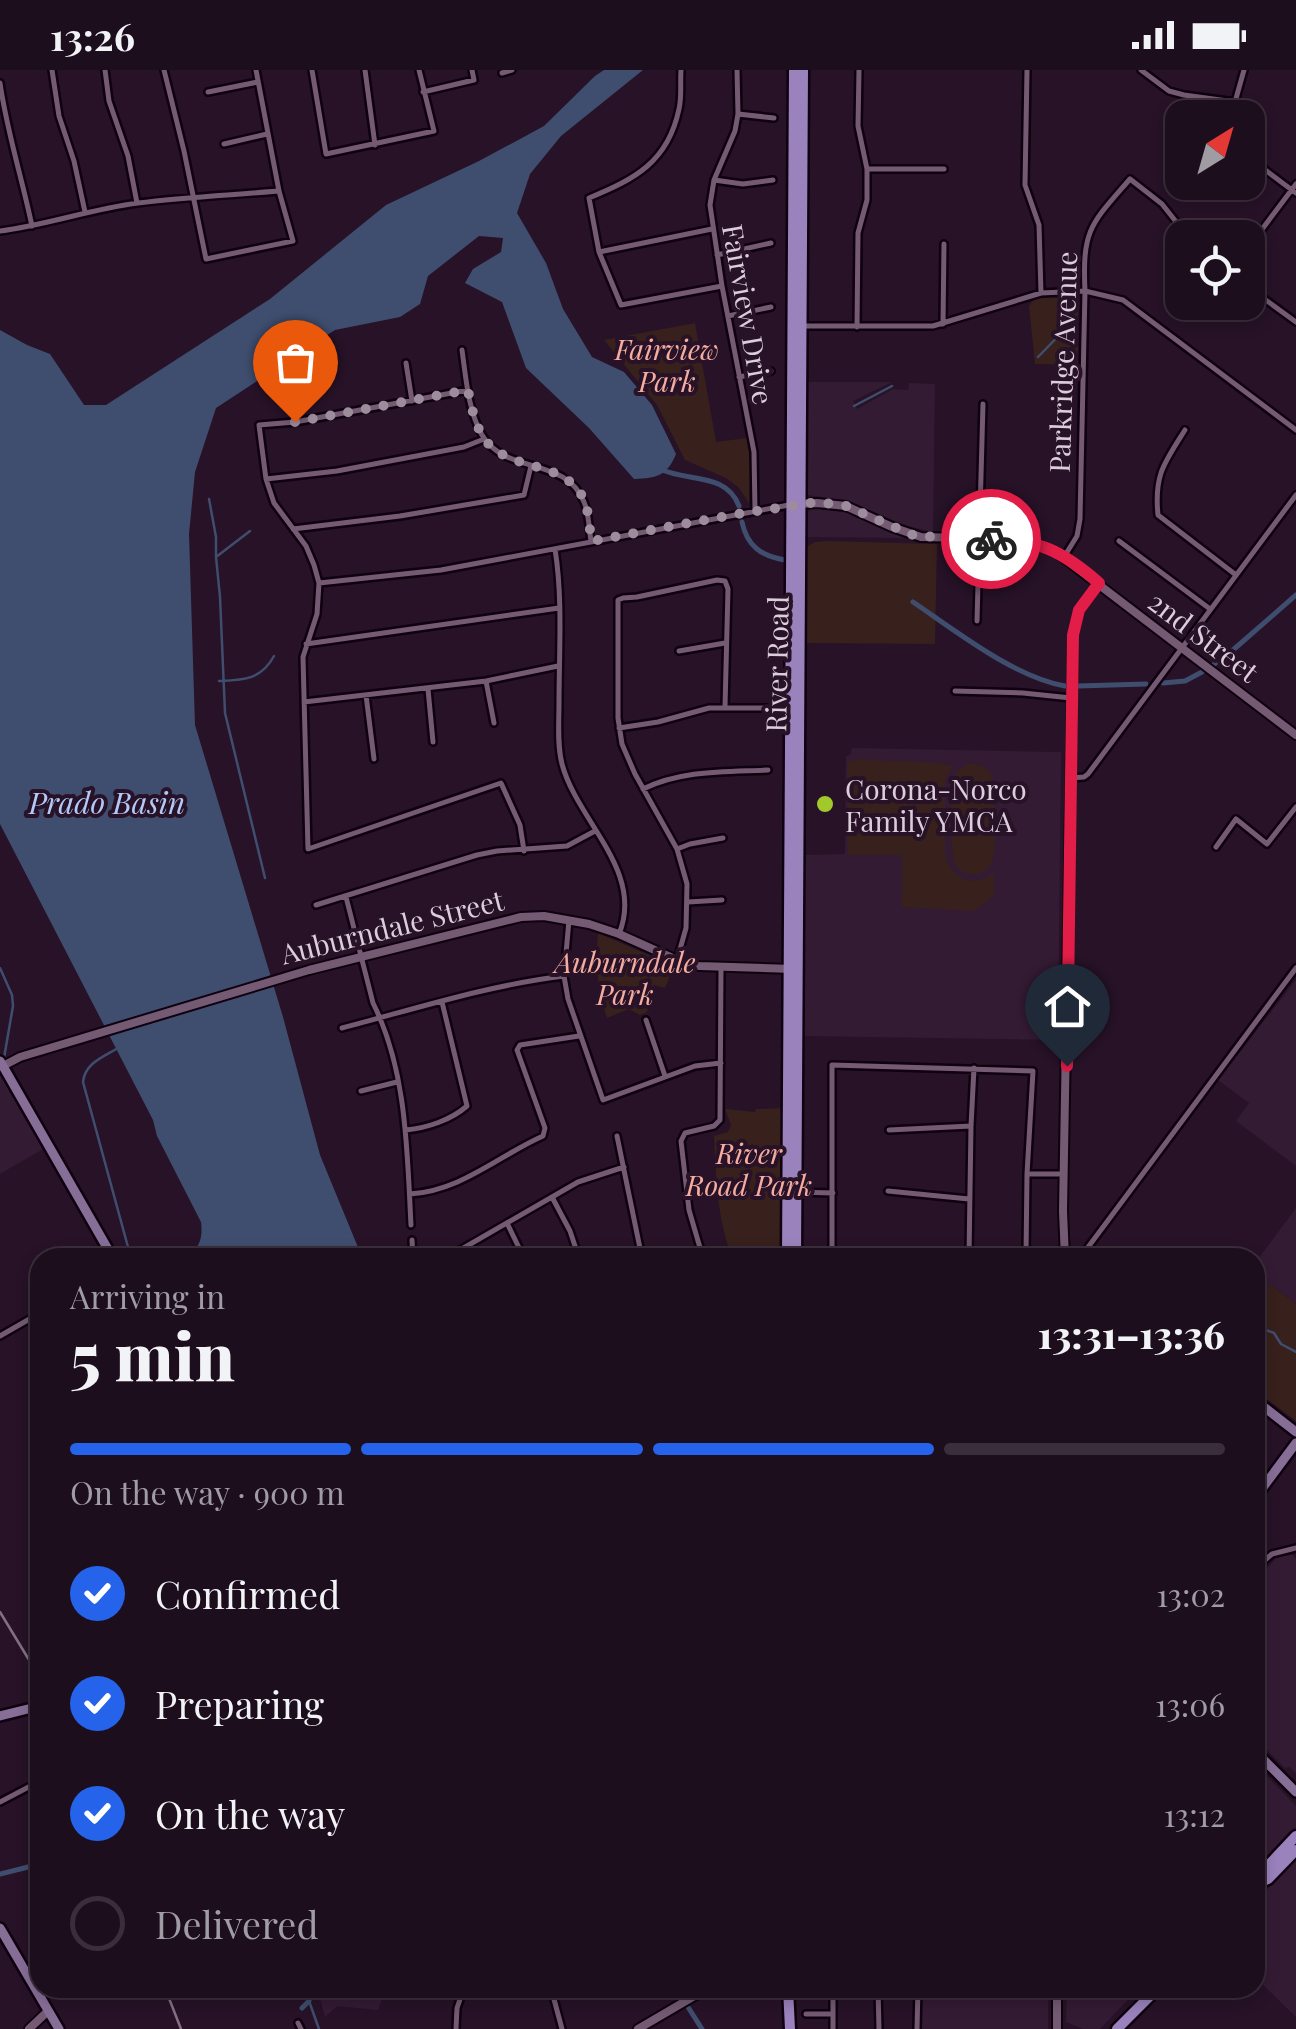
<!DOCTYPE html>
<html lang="en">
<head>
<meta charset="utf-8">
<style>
	body { margin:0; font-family:"Playfair Display",serif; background:#2a1c2a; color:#f1f3f6; height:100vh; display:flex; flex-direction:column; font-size:38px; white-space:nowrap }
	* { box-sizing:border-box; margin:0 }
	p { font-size:32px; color:#a09ca4 }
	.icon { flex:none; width:55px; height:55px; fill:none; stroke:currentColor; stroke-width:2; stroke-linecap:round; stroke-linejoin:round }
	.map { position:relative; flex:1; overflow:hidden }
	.sheet { position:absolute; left:30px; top:1178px; width:1235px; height:750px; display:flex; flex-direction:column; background:#1d0e1d; border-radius:30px; box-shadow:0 5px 15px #0003,0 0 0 2px #3b2e3b }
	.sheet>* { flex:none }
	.needle { width:65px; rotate:37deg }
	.buttons { position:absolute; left:1165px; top:30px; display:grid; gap:20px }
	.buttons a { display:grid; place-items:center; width:100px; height:100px; border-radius:20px; background:#1d0e1d; box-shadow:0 5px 15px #0003,0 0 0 2px #3b2e3b; font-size:50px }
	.pin { position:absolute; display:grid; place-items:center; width:85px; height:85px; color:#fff; margin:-102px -42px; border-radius:50% 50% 50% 0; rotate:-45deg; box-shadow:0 0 10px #0007 }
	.pin .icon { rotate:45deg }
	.courier { position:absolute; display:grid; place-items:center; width:100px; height:100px; margin:-50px; border:8px solid #e11d48; border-radius:50%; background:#fff; color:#222; box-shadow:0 2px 12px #0007 }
	.head em { font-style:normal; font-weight:800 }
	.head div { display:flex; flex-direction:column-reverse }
	.head { display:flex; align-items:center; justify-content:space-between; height:170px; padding:0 40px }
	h1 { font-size:65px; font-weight:800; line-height:75px }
	.bar { display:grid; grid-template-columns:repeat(4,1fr); gap:15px 10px; align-content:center; height:120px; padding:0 40px }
	.bar i { height:12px; border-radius:8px; background:#3b2e3b }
	.bar .current { background:#2563eb }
	.bar p { grid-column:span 4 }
	ol { padding:0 40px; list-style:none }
	li { display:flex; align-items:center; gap:30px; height:110px }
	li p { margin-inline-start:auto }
	li .icon { padding:10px; border-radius:50%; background:#2563eb; color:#fff; stroke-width:4 }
	li:last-child { color:#a09ca4 }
	li i { width:55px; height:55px; border:5px solid #3b2e3b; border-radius:50% }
	.status { display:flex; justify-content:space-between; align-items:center; height:70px; padding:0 50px; background:#1d0e1d; direction:ltr }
	.status svg { height:28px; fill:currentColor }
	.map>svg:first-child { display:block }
	.built { fill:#341b34 }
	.green { fill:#38201c }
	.water { fill:#3f4e6f }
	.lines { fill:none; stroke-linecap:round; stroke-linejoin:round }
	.stream { stroke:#3f4e6f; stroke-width:2.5 }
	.canal { stroke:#3f4e6f; stroke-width:5 }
	.minor-casing { stroke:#0f010f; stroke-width:10 }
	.tertiary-casing { stroke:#0f010f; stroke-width:12 }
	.secondary-casing { stroke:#0f010f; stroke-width:14 }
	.primary-casing { stroke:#0f010f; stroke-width:15 }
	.minor { stroke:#745a73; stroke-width:5 }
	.tertiary { stroke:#745a73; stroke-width:8 }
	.secondary { stroke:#876e97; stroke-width:9 }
	.primary { stroke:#9a82bc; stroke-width:10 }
	.rail { stroke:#837183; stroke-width:2.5 }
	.done { stroke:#9d8c9c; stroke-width:10; stroke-dasharray:0 18 }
	.route { stroke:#e11d48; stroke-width:12 }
	.poi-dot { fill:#a1c929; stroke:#271227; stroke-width:4 }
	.labels { text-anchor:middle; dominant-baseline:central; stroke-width:8; stroke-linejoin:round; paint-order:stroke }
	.street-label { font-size:28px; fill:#dccddb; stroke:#271227 }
	.park-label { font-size:28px; font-style:italic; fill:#f6ada0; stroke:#271227 }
	.poi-label { font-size:28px; fill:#dccddb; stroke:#271227; text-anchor:start }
	.water-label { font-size:30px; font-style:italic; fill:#b3caf9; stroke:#271227 }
</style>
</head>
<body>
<div class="status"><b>13:26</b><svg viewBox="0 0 49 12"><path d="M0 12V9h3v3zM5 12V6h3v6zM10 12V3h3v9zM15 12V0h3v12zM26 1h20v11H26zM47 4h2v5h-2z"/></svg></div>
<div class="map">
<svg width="1296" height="1959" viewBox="0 0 1296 1959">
	<rect width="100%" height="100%" fill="#271227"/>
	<path class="built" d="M 807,312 L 892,312 L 853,331 L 857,339 L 893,319 L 908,320 L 909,313 L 935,314 L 933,462 L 907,456 L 848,431 L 808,425 Z
		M 814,438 L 848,443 L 908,468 L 806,467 L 807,442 Z
		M 852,678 L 1061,682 L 1058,970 L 803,966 L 805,785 L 845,784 L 846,686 L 850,685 Z
		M 1296,910 L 1296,1096 L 1236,1051 L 1249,1033 L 1218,1010 Z
		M 0,1004 L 43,1079 L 0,1104 Z
		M 1296,1138 L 1296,1234 L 1271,1215 L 1255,1236 L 1255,1193 Z
		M 1284,1485 L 1293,1485 L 1296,1489 L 1296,1703 L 1289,1697 L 1285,1698 L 1255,1668 L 1255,1494 L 1267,1498 L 1276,1488 Z
		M 1255,1694 L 1296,1736 L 1296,1760 L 1255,1802 Z
		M 1296,1790 L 1296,1947 L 1255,1907 L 1255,1832 Z
		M 317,1918 L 386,1918 L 378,1940 L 337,1936 L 325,1947 Z
		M 922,1918 L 1048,1918 L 1048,1959 L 922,1959 Z
		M 1067,1918 L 1139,1918 L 1100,1959 L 1083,1959 L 1066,1952 Z"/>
	<path class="green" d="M 1045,227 L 1074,228 L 1078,230 L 1078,295 L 1035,294 L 1029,236 L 1034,229 Z
		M 695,253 L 716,372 L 747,368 L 751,386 L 749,433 L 738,417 L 726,408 L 685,390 L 657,335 L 604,270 Z
		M 826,471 L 937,474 L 935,574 L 807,573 L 806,477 L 815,472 Z
		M 856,689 L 939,693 L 953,696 L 945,710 L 945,783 C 950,809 972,819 994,803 L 994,825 L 975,841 L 902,837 L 902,785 L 848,785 L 848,694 L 849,691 Z
		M 968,694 C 977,694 983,694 989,701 C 996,710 997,781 992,792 C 985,808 963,809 955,794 C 950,786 950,720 953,710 C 955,701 961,698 968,694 Z
		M 598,863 L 674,896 L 665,918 L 654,915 L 647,942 L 640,945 L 629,939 L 607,948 C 597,919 595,893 598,863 Z
		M 784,1038 L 782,1187 L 732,1187 C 717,1148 716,1108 714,1066 L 728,1062 L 731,1055 L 725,1039 L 755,1042 L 756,1039 Z
		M 1271,1215 L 1296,1234 L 1296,1351 L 1255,1320 L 1255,1236 Z"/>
	<path class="water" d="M 604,0 L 643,0 L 561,66 L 530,104 L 517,143 L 546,193 L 563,239 L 592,287 L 624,302 L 652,335 L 676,384 C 667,406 657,408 634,409 L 589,358 L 526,298 L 502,232 L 465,213 L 473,199 L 501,182 L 503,168 L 479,166 L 428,206 L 420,234 L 400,247 L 335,260 L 216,338 L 195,402 L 189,464 L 195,655 L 283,947 L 320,1085 L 362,1187 L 186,1187 C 200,1179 203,1167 201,1152 L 157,1066 L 153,1050 L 0,754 L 0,260 L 27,275 L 50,284 L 84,335 L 106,335 L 270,229 L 386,135 L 479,91 L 544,56 L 595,6 Z"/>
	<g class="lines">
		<path class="stream" d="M 1038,287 L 1076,248
			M 854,336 L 892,316
			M 209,429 L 216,467 L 216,487
			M 250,461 L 216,487 L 220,527 L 225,643 L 265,808
			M 219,611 C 243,610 261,610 274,586
			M 0,898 L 12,925 L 13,936 L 4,988
			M 118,978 C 103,987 85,993 83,1012 L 131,1188
			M 1255,1256 L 1274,1263 L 1281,1274 L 1296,1282
			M 309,1931 L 319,1959"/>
		<path class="canal" d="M 660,399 C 687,412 726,402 739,436
			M 742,452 C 747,476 761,486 785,490
			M 913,532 C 956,561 1014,607 1065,616
			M 1213,595 L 1233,580 L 1296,525
			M 1163,613 L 1185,611 L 1202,602
			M 1078,616 L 1146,614
			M 0,1804 L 40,1794
			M 677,1918 L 681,1924
			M 688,1937 L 702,1959
			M 302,1938 L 309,1931 L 307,1918"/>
		<g class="minor-casing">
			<path id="minor" d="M 52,0 L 59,46 L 74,91 L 85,142
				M 105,0 L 109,31 L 128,86 L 137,133
				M 164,0 L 184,81 L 206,189 L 293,171 L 279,121 L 256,0
				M 312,0 L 326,84 L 434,61 L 419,0
				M 365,0 L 375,75
				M 681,0 C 680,13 682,27 679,39 C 668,92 635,109 589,128 L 599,182 L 621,235 L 722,216
				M 737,0 L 738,44 L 735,61 L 714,110 L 710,135 L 722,216 L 754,382 L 755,440
				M 1027,0 L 1025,115 L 1039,155 L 1041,223
				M 1141,0 L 1169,21 L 1184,25 L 1235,32
				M 502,3 L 512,0
				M 0,13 C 7,62 22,108 32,156
				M 208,22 L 258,12
				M 423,22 L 474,10 L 472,0
				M 738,44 L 774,48
				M 1236,48 L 1235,32 L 1244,0
				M 224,74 L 267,64
				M 1248,81 L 1264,99 L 1296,123
				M 867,99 L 944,99
				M 714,110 L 743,114 L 773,110
				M 0,161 C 47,155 91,139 138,133 C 185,127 232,125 278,121
				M 1248,178 L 1296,114
				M 599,182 L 712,159
				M 717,185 L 771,173
				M 1248,217 L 1296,252
				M 728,246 L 771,237
				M 943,254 L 944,174
				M 804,256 L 933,256 L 1041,223 L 1085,221 L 1123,230 L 1296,360
				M 857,257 L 858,163 L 867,130 L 867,99 L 858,56 L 859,0
				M 462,280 C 466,308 468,340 482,365 C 505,405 566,386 584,432 C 589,443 589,459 591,471
				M 406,293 L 412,331
				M 739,307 L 771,301
				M 468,320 L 295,352 L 259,355 L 266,409 L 274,433 L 306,476 L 314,495 L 319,513 L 317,544 L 303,587 L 308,779 L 501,713 L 520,755 L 524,781
				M 1185,360 C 1164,393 1154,405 1158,445 L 1236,505
				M 266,409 L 337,401 L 464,377 L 484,369
				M 293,459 L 400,446 L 524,425 L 531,396
				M 1119,471 L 1210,539
				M 555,479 C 563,529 559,582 559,633 C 559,653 557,675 562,694 C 577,751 645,801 619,864
				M 1064,487 L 1077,466 L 1080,449 L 1085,221 C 1082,159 1091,154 1130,109 L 1162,134 L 1189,168
				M 319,513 L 441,500 L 789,435
				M 977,551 L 983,334
				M 306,574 L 559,538
				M 679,581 L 725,573
				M 486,611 L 494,653
				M 428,619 L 433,672
				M 955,621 L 1023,623 L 1071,628
				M 366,625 L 374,689
				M 304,632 L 486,611 L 558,596
				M 619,658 L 658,652 L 709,638 L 789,638
				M 1070,708 L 1084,707 L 1088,704 L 1296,425
				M 643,719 C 682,700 725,702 768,700
				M 1216,777 L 1236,749 L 1267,774 L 1296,737
				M 677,779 L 690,774 L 723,768
				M 346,827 L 373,933 C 407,1001 407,1081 411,1155
				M 688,832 L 722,830
				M 316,835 L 477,785 L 497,781 L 567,776 L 595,761
				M 569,850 L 564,906 L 568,929 L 603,1030 L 695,996 L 721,993
				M 677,890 L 686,858 L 687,814 L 677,779 L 635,704 L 622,674 L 618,648 L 618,530 L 623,528 L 637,527 L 717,510 L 725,511 L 728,519 L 725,637
				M 646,950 L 665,1006
				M 342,958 C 415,939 489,915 564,906
				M 361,1021 L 397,1012
				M 406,1060 C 427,1058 451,1050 467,1036 L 442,932
				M 889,1060 L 971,1056
				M 617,1066 L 642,1188
				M 1027,1104 L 1064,1104
				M 888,1121 L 969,1129
				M 795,1122 L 833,1123
				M 410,1124 C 461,1121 498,1086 543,1066 L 545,1058 L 517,980 L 520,975 L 579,966
				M 552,1127 L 570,1161 L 579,1188
				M 507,1153 L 524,1188
				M 412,1170 L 413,1188
				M 969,1185 L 832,1182 L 832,995 L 1033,1001 L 1027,1104 L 1026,1185
				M 969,1185 L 971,1056 L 974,998
				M 413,1187 L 442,1185 L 460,1180 L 578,1112 L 624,1097
				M 703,1188 L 689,1140 L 681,1071 L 685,1063 L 714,1056 L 720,1050 L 721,899
				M 1080,1188 L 1296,898
				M 0,1266 L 40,1243
				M 1265,1490 L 1272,1484 L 1296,1478
				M 0,1732 L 40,1711
				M 551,1918 L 562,1959
				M 878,1918 L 879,1959
				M 806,1944 L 833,1944
				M 298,1953 L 301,1959
				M 456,1959 L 457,1938 L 464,1918
				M 833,1959 L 833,1918
				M 917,1959 L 918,1918"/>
		</g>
		<g class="tertiary-casing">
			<path id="tertiary" d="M 797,434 L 817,433 L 846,436 L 892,457 L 921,467 L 1018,469 L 1029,471 L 1056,482 L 1296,665
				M 3,996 L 20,987 L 309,900 L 521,847 L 544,846 L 589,854 L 619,864 L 677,890 L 699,896 L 793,899
				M 1065,1188 L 1063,1141 L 1073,565 L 1079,540 L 1099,513
				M 29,1959 L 48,1941
				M 638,1959 L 708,1918
				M 1057,1959 L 1057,1918"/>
		</g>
		<g class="secondary-casing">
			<path id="secondary" d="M 0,991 L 113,1188
				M 1255,1330 L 1296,1362
				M 1255,1428 L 1296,1373
				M 0,1646 L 40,1636
				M 1255,1681 L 1296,1722
				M 0,1858 L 59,1959"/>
		</g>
		<g class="primary-casing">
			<path id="primary" d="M 787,1188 L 794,0
				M 796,1188 L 803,0
				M 1259,1813 L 1268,1809 L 1296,1780
				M 1260,1813 L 1262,1802 L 1296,1766
				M 788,1918 L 790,1959
				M 1117,1959 L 1158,1918"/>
		</g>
		<use href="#minor" class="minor"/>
		<use href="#tertiary" class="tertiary"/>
		<use href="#secondary" class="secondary"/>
		<use href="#primary" class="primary"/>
		<path class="rail" d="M 0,1542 L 40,1608
			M 165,1918 L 181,1959"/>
	</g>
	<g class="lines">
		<path class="done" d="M 295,352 L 468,320 C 471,335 474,351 482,365 C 505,405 566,386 585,432 C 589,444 589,459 592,471 L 738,444 L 817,432 L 846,436 L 915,466 L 991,469"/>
		<path class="route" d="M 991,469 C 1040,470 1062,481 1099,513 L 1079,540 L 1073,565 L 1067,996"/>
	</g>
	<circle class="poi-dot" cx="825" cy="734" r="10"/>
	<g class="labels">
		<g class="street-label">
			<text transform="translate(749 244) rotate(80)">Fairview Drive</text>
			<text transform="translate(1062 292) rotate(-88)">Parkridge Avenue</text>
			<text transform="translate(1204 566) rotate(37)">2nd Street</text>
			<text transform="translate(776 594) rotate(-89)">River Road</text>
			<text transform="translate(392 856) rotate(-14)">Auburndale Street</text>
		</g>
		<g class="park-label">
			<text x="667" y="278">Fairview<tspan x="667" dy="32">Park</tspan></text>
			<text x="625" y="891">Auburndale<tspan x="625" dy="32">Park</tspan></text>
			<text x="749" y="1082">River<tspan x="749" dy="32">Road Park</tspan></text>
		</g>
		<g class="poi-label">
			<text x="845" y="718">Corona-Norco<tspan x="845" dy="32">Family YMCA</tspan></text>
		</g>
		<g class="water-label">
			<text x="107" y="732">Prado Basin</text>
		</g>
	</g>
</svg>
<div class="buttons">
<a><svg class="needle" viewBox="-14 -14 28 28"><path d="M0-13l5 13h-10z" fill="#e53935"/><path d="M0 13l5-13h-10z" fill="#a09ca4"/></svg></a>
<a><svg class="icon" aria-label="locate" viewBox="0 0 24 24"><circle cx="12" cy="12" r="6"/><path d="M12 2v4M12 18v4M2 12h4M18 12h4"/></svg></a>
</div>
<div class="pin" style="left:295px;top:352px;background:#ea580c"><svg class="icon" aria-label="bag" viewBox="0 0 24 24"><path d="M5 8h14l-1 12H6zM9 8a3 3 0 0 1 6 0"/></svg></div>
<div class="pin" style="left:1067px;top:996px;background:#1f2937"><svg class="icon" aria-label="home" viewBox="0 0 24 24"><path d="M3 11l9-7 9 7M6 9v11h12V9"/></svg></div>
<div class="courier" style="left:991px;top:469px"><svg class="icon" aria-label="bike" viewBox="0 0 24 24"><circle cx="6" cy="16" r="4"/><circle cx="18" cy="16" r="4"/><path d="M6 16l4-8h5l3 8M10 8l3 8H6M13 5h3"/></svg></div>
<section class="sheet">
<div class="head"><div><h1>5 min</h1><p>Arriving in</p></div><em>13:31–13:36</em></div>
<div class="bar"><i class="current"></i><i class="current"></i><i class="current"></i><i></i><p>On the way · 900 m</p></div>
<ol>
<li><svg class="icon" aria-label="check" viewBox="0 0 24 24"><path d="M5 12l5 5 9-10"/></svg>Confirmed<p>13:02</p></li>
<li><svg class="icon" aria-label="check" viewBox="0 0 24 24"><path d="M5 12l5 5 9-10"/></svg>Preparing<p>13:06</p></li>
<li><svg class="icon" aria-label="check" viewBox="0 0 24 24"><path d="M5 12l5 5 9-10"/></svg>On the way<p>13:12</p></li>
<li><i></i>Delivered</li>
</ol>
</section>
</div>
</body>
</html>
